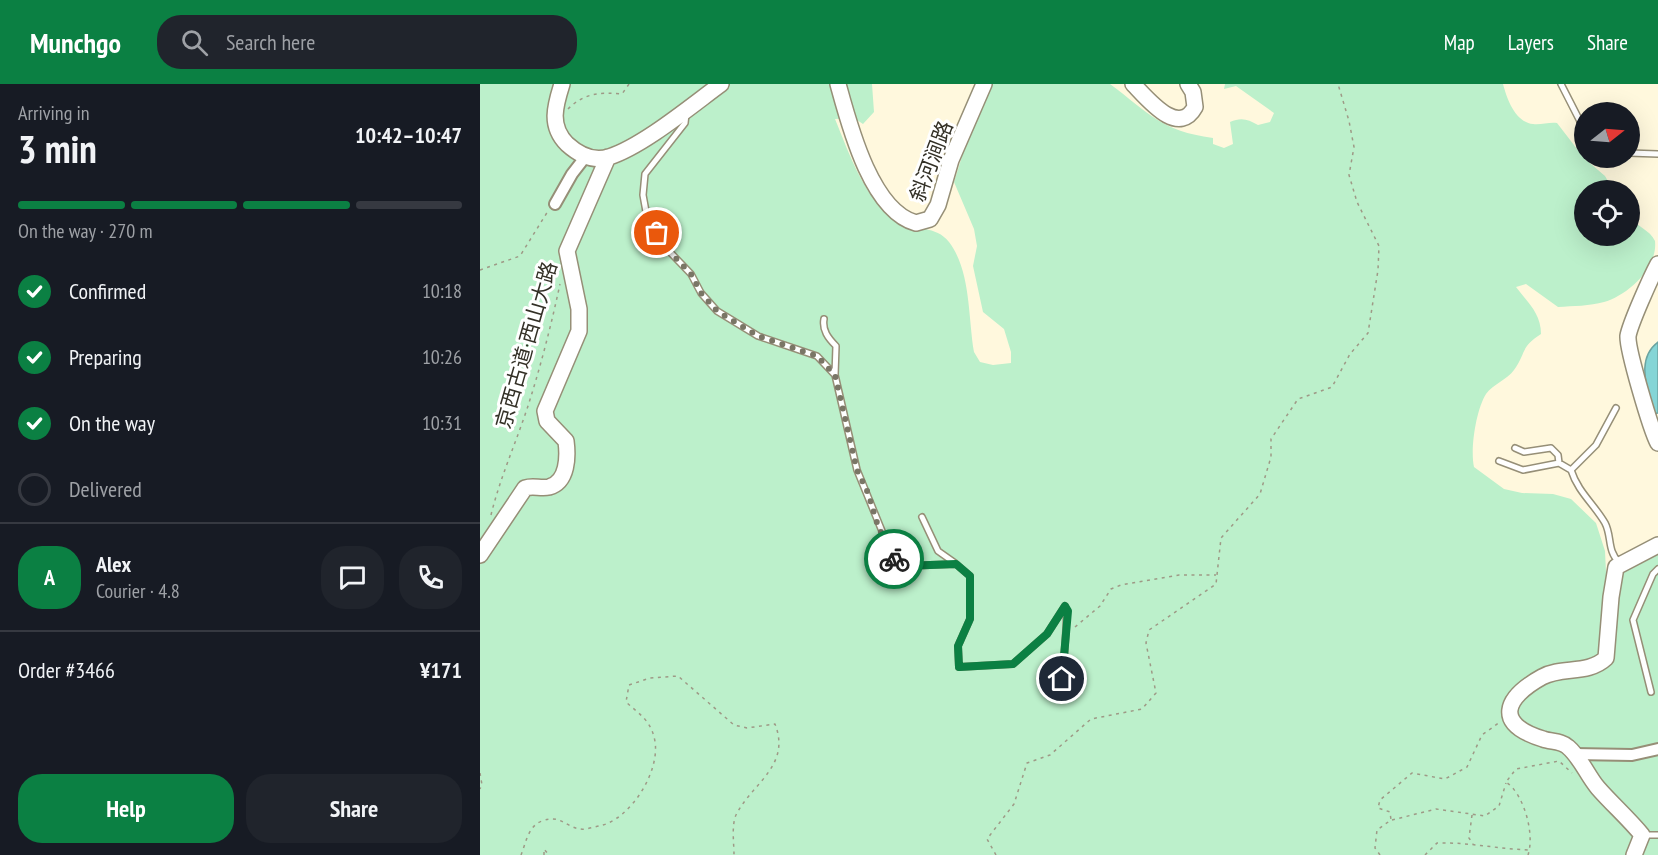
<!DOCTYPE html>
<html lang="en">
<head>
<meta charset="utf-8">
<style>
	body { margin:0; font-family:"PT Sans Narrow","Noto Sans SC",sans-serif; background:#20242c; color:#f1f3f6; height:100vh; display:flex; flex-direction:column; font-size:22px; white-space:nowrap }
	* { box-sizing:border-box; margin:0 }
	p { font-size:20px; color:#9ea1a6 }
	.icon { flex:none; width:33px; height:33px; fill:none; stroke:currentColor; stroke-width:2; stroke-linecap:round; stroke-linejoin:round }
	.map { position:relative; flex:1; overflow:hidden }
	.details { display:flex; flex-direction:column; background:#171b24; width:480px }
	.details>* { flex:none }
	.needle { width:39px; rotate:73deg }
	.tools { position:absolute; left:1094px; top:18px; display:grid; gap:12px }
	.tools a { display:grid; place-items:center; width:66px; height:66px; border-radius:50%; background:#171b24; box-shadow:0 6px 24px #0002; font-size:30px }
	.pin { position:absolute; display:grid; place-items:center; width:51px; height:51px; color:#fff; margin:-26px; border:3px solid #fff; border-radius:50%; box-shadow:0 2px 6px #0007 }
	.courier { position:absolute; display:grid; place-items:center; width:60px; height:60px; margin:-30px; border:4px solid #0b8043; border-radius:50%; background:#fff; color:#222; box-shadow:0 2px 8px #0007 }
	.overview em { font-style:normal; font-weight:700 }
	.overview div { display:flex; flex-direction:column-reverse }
	.overview { display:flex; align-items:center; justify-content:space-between; height:102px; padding:0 18px }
	h1 { font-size:39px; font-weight:700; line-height:45px }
	.bar { display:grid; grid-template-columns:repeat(4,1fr); gap:9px 6px; align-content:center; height:72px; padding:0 18px }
	.bar i { height:8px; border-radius:4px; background:#363941 }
	.bar .current { background:#0b8043 }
	.bar p { grid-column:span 4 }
	.line { display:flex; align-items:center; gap:15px; padding:0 18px; border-top:2px solid #363941 }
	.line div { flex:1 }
	.round { display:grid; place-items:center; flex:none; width:63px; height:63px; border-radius:24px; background:#20242c }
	ol { padding:0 18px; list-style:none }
	li { display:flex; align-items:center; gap:18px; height:66px }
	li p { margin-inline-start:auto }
	li .icon { padding:6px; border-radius:50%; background:#0b8043; color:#fff; stroke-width:4 }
	li:last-child { color:#9ea1a6 }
	li i { width:33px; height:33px; border:3px solid #363941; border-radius:50% }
	.button { display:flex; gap:12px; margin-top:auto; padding:12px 18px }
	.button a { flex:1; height:69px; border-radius:24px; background:#0b8043; color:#fff; font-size:24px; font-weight:700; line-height:69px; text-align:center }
	.button a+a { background:#20242c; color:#f1f3f6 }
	header { display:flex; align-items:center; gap:36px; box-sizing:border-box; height:84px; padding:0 30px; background:#0b8043; color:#fff }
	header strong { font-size:28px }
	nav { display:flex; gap:33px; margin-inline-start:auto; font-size:21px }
	.search { width:420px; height:54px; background:#20242c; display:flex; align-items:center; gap:15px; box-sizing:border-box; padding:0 21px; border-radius:24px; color:#9ea1a6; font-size:22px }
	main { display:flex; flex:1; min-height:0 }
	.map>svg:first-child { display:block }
	.green { fill:#bcf0cb }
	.water { fill:#85d5d6; stroke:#6ca4a1; stroke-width:1.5 }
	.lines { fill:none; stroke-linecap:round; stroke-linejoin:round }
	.lane-casing { stroke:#968f77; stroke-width:8 }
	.street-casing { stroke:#968f77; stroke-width:14 }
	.secondary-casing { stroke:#968f77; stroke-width:18 }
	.path { stroke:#9e9986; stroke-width:1.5; stroke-dasharray:3 4.5; stroke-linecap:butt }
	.lane { stroke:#fff; stroke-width:5 }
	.street { stroke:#fff; stroke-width:10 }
	.secondary { stroke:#fff; stroke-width:15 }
	.done { stroke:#7a7666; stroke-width:6; stroke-dasharray:0 10.8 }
	.route { stroke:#0b8043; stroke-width:8 }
	.labels { text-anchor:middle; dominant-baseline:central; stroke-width:6; stroke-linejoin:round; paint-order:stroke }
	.street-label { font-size:21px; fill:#333026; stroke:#fff }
</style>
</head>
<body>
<header>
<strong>Munchgo</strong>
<div class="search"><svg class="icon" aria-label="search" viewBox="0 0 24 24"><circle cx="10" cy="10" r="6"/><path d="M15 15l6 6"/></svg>Search here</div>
<nav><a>Map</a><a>Layers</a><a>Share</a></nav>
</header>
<main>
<section class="details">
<div class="overview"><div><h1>3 min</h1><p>Arriving in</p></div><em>10:42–10:47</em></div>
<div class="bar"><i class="current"></i><i class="current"></i><i class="current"></i><i></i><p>On the way · 270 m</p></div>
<ol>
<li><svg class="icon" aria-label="check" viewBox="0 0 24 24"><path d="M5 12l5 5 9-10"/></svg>Confirmed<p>10:18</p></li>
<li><svg class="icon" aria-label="check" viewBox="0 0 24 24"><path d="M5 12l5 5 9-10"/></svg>Preparing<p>10:26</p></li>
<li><svg class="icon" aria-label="check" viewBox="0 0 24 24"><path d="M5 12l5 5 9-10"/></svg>On the way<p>10:31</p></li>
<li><i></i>Delivered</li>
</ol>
<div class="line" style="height:108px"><b class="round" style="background:#0b8043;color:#fff">A</b><div><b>Alex</b><p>Courier · 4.8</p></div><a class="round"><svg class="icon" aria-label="chat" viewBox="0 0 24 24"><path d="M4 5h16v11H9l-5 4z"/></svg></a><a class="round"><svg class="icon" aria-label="phone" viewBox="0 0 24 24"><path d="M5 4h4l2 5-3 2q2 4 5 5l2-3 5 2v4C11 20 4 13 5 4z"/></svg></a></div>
<div class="line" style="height:78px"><div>Order #3466</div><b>¥171</b></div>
<div class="button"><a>Help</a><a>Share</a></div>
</section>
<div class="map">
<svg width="1178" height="771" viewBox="0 0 1178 771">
	<rect width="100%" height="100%" fill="#fff8dd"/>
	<path class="green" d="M 0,0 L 392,0 L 394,28 L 383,40 L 374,34 L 355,35 C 369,69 386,120 419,138 C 435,147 456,141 469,158 C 491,187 488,233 494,268 L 500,278 L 513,281 L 531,279 L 531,268 L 524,245 L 503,228 L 493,182 L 497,162 L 494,145 L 474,98 L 489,50 L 503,24 L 511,0 L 630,0 C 669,29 681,47 733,54 L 733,60 L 744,64 L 753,60 L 750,38 C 761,33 768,35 778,41 L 790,38 L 794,29 L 756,2 L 744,5 L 745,0 L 1023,0 C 1027,15 1035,38 1053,40 C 1061,41 1069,38 1077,39 L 1104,74 L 1125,92 L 1133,106 L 1104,106 L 1104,152 L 1149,152 L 1149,132 C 1156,142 1170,146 1175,157 C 1178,185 1146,212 1124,218 C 1110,222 1093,222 1078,223 L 1046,200 L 1036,203 C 1047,218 1061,229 1061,250 C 1040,263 1046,270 1034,286 C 1027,296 1013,300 1006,310 C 996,326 990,365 994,383 L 1024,405 L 1042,409 L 1073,410 L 1091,415 L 1116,439 L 1125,467 L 1126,488 L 1145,484 L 1178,468 L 1178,771 L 0,771 Z"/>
	<path class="water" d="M 1178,258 L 1178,329 L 1173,330 C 1168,305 1155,275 1178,258 Z"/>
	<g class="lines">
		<g class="lane-casing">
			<path id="lane" d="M 1081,0 L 1104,45
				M 206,30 L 205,39 L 165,90 L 163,111 L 167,133 L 187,165 L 211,190 L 221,209 L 237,227 L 278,252 L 337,272 L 355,291 L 377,386 L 413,474 L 424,482 L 476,480 L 490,492 L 490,535 L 478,562 L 479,583 L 533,580 L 567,550 L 585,522 C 589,529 583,583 582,595
				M 1149,69 L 1178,70
				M 344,235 C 342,246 348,254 356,262 L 355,291
				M 1136,324 L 1116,361 L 1091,386 C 1098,408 1114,420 1125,439 C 1132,452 1127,467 1139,478
				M 1035,364 L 1044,368 L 1071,364 L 1078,371 L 1079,379 L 1091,386
				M 1019,377 L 1043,386 L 1079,379
				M 442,433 L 458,467 L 475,479
				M 1171,608 L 1153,536 L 1173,490 L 1178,485
				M 1163,751 L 1178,751"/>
		</g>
		<g class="street-casing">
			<path id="street" d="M 75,120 L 92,90 L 106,72
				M 1094,670 L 1152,671 L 1178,665"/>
		</g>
		<g class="secondary-casing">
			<path id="secondary" d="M 82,0 C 75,22 69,42 87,60 C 98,70 113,78 129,73 C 163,62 211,22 241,0
				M 358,0 C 369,40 391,127 436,139 L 450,135 L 458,121 L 471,76 L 504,0
				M 653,0 C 667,14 698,54 715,23 L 713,8 L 708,0
				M 1178,180 C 1171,193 1150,240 1148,252 C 1147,265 1171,346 1178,359
				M 0,471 L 45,404 C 54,401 60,405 69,403 C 88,398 88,372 86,357 L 67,337 L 65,327 L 99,247 L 99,225 L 87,167 L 128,73
				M 1154,771 L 1162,751 C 1148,734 1132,720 1118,704 C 1107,691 1101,674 1088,663 C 1082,657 1071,658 1063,655 C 1014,640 1024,614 1062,593 C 1082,582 1108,591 1126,574 L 1131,513 L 1136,483 L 1178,461"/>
		</g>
		<path class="path" d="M 88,25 C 104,9 120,8 142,10 L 149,0
			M 0,186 L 40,172 L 68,127
			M 11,431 C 20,394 35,361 47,325 C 60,285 71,242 80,200
			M 595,543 L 620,522 L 631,505 L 641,501 L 699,491 L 736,491
			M 0,689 L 2,701 L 0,705
			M 992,731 L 989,754 L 993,760
			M 912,736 L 956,725 L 1005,732 L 1019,722 L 1026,699
			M 41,771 C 46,759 48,742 62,737 C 81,730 85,743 100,745 C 105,746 114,743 119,742 C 151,736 183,684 174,653 C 170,636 158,629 146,618 L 149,601 L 170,594 L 198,592 L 254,641 L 267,644 L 295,640 C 311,681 274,698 257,729 C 251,739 254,759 254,771
			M 64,771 L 64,765 L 69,771
			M 516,771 L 507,755 L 534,720 L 547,679 L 570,671 L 611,635 L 662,625 L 676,609 L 666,559 L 669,546 L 736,500 L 741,454 L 780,410 L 791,373 L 791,355 L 818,315 L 852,303 L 870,270 L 888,249 L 898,186 L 899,162 L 877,118 L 869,91 L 874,63 L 869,37 L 858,0
			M 900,771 L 895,764 L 897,746 L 911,736 L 910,728 L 898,724 L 900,716 L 932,689 L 965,695 L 987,683 L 1002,651 L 1020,638
			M 945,771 L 957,759 C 988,758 1018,765 1049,766
			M 1048,771 C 1055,750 1044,710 1026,698 L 1036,685 L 1079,677 L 1092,689"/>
		<use href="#lane" class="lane"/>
		<use href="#street" class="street"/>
		<use href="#secondary" class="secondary"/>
	</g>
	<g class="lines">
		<path class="done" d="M 177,149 L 187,165 L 211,190 L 221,209 L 237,227 L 278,252 L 337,272 L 355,291 L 377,386 L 388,409 L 398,442 L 414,475"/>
		<path class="route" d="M 414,475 L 424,482 L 476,480 L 490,492 L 490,535 L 478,562 L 479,583 L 533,580 L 567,550 L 585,522 L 588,527 L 582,595"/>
	</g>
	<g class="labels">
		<g class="street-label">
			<text transform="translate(451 77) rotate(-69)">斜河涧路</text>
			<text transform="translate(46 261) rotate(-74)">京西古道·西山大路</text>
		</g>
	</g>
</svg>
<div class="tools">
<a><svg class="needle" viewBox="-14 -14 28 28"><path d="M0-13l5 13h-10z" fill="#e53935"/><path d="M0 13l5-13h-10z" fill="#9ea1a6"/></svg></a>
<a><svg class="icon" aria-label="locate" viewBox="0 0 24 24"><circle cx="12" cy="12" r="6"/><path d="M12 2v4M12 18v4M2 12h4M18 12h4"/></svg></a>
</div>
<div class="pin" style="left:177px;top:149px;background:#ea580c"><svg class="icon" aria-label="bag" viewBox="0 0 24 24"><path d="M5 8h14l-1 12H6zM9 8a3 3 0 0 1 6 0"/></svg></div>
<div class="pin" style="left:582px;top:595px;background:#1f2937"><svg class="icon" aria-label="home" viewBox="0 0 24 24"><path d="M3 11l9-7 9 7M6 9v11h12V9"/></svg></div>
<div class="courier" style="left:414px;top:475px"><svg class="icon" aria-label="bike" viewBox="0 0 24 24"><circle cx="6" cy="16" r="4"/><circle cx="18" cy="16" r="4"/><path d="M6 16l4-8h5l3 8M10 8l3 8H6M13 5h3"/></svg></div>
</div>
</main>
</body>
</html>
